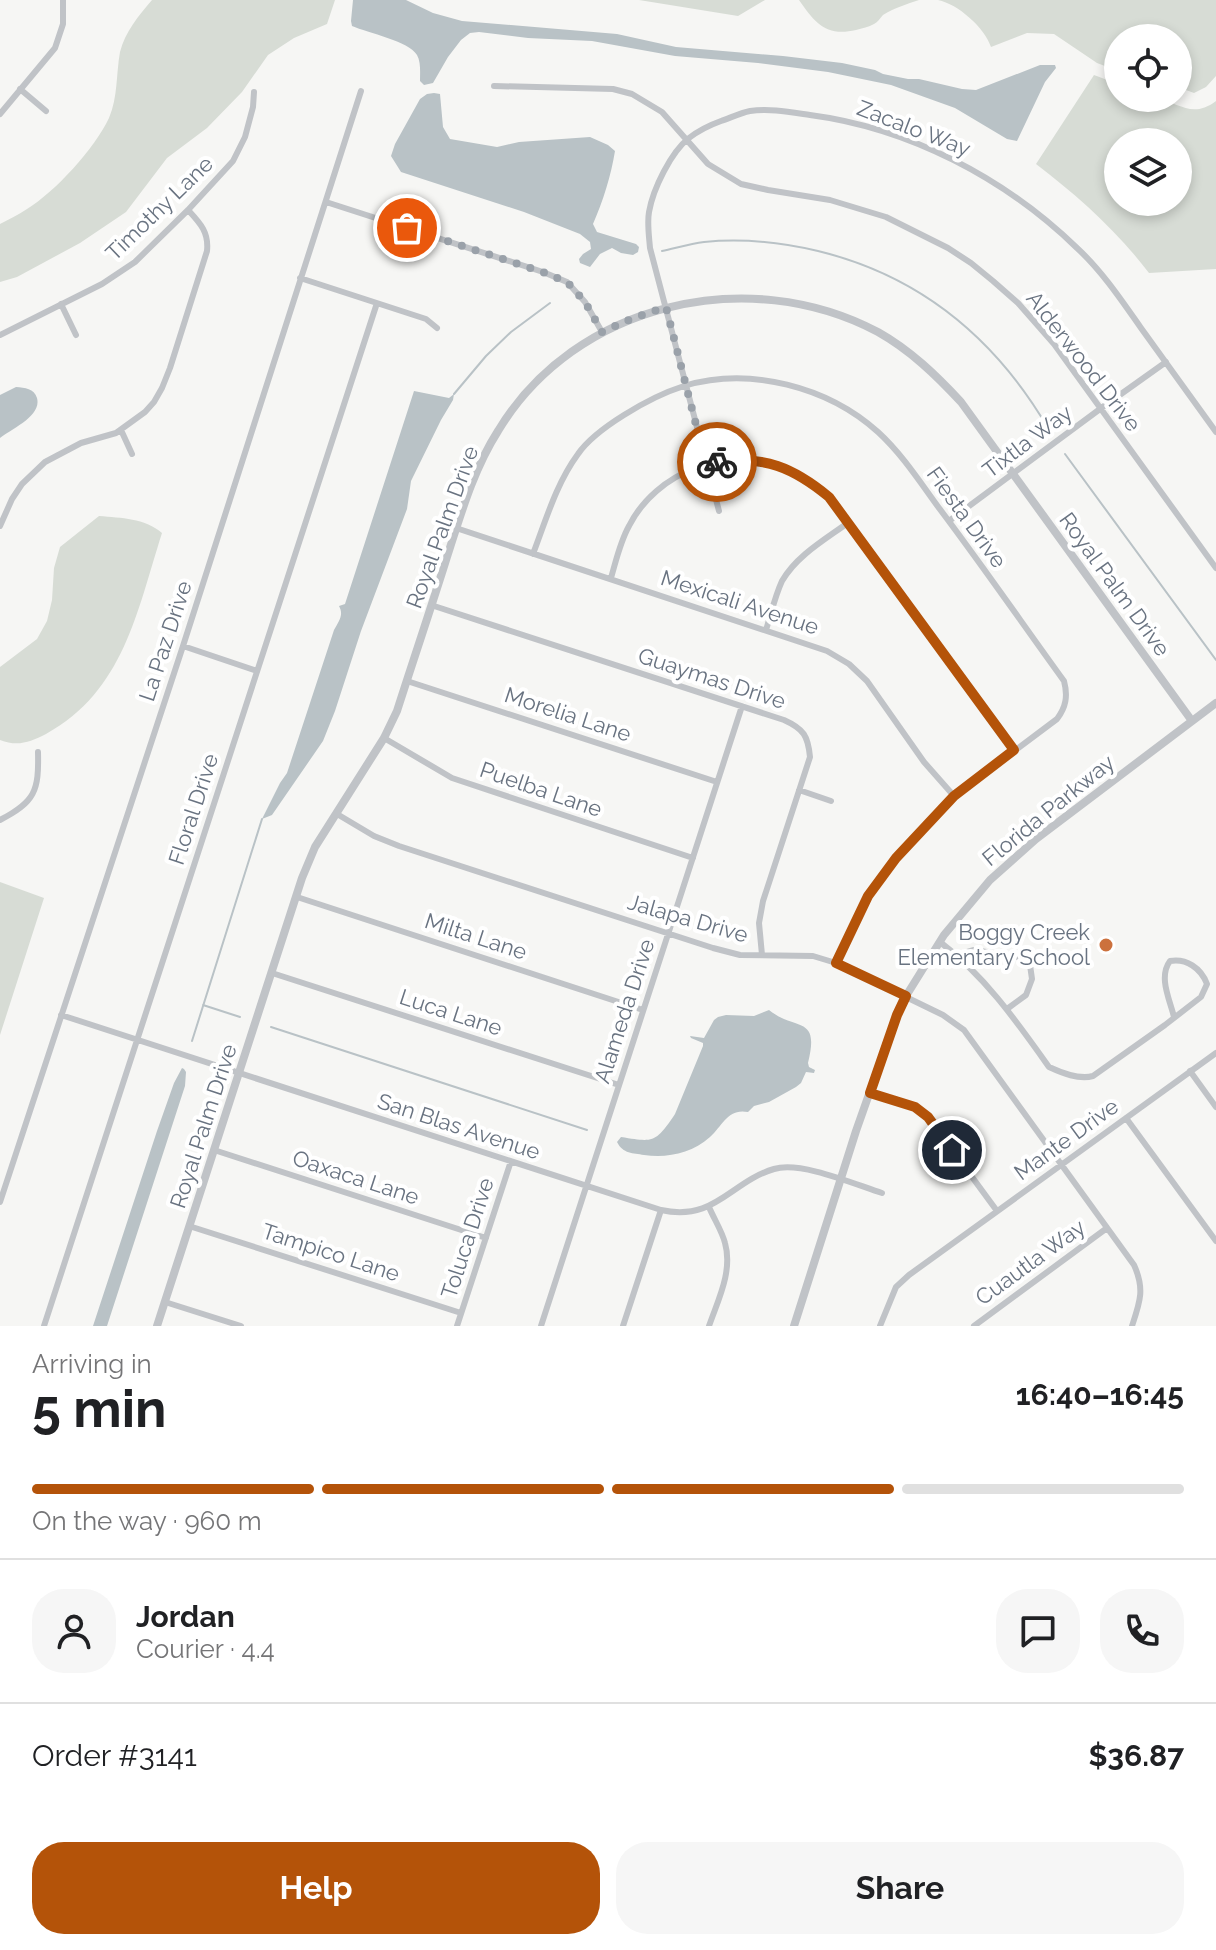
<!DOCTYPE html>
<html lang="en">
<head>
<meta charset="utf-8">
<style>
	body { margin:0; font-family:Raleway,sans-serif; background:#f6f6f6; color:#202124; height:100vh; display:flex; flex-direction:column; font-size:30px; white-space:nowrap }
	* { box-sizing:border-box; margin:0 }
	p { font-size:26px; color:#757577 }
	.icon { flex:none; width:44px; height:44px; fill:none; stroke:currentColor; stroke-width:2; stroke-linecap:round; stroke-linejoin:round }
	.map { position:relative; height:1326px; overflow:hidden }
	.sheet { display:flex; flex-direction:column; background:#fff; flex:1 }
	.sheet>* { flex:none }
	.buttons { position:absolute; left:1104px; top:24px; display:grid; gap:16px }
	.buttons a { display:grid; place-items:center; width:88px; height:88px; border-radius:50%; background:#fff; box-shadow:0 4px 12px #0003; font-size:40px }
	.pin { position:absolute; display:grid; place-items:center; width:68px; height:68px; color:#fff; margin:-34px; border:4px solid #fff; border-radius:50%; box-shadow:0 2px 8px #0007 }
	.courier { position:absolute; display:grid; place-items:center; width:80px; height:80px; margin:-40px; border:6px solid #b45309; border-radius:50%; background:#fff; color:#222; box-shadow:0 2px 10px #0007 }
	.summary em { font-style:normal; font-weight:700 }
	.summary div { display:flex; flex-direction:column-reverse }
	.summary { display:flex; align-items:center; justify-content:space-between; height:136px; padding:0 32px }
	h1 { font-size:52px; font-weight:700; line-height:60px }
	.bar { display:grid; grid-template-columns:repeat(4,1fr); gap:12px 8px; align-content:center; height:96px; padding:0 32px }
	.bar i { height:10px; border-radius:6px; background:#e0e0e0 }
	.bar .on { background:#b45309 }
	.bar p { grid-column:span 4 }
	.line { display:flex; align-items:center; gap:20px; padding:0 32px; border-top:2px solid #e0e0e0 }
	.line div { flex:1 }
	.round { display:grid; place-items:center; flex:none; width:84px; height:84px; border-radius:32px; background:#f6f6f6 }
	.primary-button { display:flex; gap:16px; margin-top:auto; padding:16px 32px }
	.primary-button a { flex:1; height:92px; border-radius:32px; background:#b45309; color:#fff; font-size:32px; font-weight:700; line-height:92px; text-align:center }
	.primary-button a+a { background:#f6f6f6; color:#202124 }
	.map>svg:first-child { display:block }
	.green { fill:#d7dcd5; fill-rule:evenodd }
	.water { fill:#b9c2c6 }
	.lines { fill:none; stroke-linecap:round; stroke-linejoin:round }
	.stream { stroke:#b9c2c6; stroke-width:2 }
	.minor { stroke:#c0c3c7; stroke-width:6 }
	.tertiary { stroke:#c0c3c7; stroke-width:8 }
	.done { stroke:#9aa1a9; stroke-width:8; stroke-dasharray:0 14.4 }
	.route { stroke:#b45309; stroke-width:10 }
	.poi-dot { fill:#cc713d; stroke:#fff; stroke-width:3 }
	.labels { text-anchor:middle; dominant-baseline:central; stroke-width:8; stroke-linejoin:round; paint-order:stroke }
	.street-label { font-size:22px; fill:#697381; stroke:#fff }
	.poi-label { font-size:22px; fill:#697381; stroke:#fff; text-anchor:end }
</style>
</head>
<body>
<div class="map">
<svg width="1216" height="1326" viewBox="0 0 1216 1326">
	<rect width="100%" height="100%" fill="#f6f6f4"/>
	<path class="green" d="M 152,0 L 335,0 L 327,24 L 294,38 L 268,55 L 242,92 L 207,128 L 167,158 L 126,212 L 80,243 L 17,277 L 0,282 L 0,224 C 9,219 18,215 27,209 C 55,192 95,148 109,118 C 118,97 116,74 120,52 C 125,32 139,15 152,0 Z
		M 639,0 L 765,0 L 738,16 Z
		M 799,0 L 919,0 C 907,4 894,8 883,15 C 880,18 878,22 874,24 C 869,27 862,28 856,30 C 826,37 815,23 799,0 Z
		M 938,0 L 1216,0 L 1216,76 L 1206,87 L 1194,93 L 1178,87 L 1178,38 L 1118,38 L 1118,71 L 1097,63 L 1054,34 L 1027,33 L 991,47 C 985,28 958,4 938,0 Z
		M 1094,75 L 1118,84 L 1118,98 C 1130,98 1145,96 1156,98 C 1180,103 1192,119 1216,101 L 1216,269 L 1149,273 C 1117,231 1078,196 1036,164 ZM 1118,142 L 1178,142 L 1178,202 L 1118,202 Z
		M 99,516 C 122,518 144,518 162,533 C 137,611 124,691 46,734 C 30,742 18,747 0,740 L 0,667 L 37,639 L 47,621 L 52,600 L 54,568 L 60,547 Z
		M 0,882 L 44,898 L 0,1035 Z"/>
	<path class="water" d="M 353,0 L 406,0 L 433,13 L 462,21 L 617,34 L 676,47 L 783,56 L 842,63 L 875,70 L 883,74 L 908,79 L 919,79 L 962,89 L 976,90 L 1040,65 L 1055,65 L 1056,68 L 1045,82 L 1017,141 L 1007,139 L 955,108 L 891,85 L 828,72 L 758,63 L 675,56 L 592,41 L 528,38 L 479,32 L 470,33 L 461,40 L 448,57 L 433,83 L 424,85 L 420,81 C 420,73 421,62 417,55 C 409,41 368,33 352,26 L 351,21 Z
		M 434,93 L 440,94 L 443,127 L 450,139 L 497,147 L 519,142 L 590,137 L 608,145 L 615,151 C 611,176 603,201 593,224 L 597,232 L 636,244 L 639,247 L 638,252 L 633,255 L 621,253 L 612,248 L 600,254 L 590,267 L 580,263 L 579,259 L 583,254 L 591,249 L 590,242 L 580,234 L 524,212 L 401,172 L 391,156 L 395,144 L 420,99 L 427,94 Z
		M 16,387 C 25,388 34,388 37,398 C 42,416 11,429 0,438 L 0,395 Z
		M 414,391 L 449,398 L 454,394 L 453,400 L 441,420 L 411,481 L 407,509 L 361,631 L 335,711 L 323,741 L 272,815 L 262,819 L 280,783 L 287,773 L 334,630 C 339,621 344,615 339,606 L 345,604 Z
		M 769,1010 C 796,1032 820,1014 808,1063 L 809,1067 L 815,1070 L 814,1073 L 806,1072 L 801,1083 L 796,1087 L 769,1102 L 754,1106 L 748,1112 C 728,1108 723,1125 710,1137 C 691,1154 667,1158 644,1155 C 633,1153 623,1154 617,1142 L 621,1137 C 653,1142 655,1144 675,1114 L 703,1046 L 703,1043 L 691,1038 L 690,1036 L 704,1038 L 714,1020 L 718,1017 L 726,1015 L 754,1016 Z
		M 182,1068 L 184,1069 L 186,1072 L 185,1086 L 107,1326 L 93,1326 L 157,1131 L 174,1083 Z"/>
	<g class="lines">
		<path class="stream" d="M 662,251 C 676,248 690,244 704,242 C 743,238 780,242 818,251 C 921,276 995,338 1048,428
			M 454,394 L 486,356 L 511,332 L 550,303
			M 1065,454 L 1216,660
			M 203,1005 L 240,1017
			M 271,1027 L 587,1130
			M 192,1041 L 262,819"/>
		<path class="minor" d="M 494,86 L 613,89 L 632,94 L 662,112 L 708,164 L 741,184 L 768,190 L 830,200 L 886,217 L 948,248 L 971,263 L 993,281 L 1018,303 L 1054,344 L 1216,568
			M 20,89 L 46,111
			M 0,114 L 55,48 L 63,24 L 63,0
			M 326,202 L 543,272 L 567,282 L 585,302 L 602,332
			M 300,278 L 426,319 L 437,328
			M 61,304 L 76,335
			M 0,335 L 102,284 L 135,262 L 188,210 L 233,161 L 245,137 L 253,107 L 254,92
			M 121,430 L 132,454
			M 719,511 L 650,248 C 649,236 647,223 649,212 C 653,189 671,152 689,138 C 698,131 710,125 721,121 C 730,118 740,113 750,111 C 769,108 790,112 810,115 C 909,128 1005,178 1077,248 C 1102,271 1122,301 1141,328 C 1166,363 1191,397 1216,432
			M 949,521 L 1100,409 L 1166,362
			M 0,526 L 12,499 L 22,484 L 45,462 L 81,443 L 116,433 L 145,412 L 154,402 L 162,388 L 170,368 L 207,251 C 209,232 200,223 188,210
			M 456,528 L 827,651 L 849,664 L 867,681 L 924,762 L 954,796
			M 533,554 C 546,520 556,484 578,454 C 589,438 608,425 624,415 C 643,403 662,393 684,386 C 750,366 828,387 878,432 C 902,454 920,482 939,508 C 982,565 1022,623 1064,681 C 1068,696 1066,707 1057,719 L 954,796 L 896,858 L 868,896 L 836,963
			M 611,578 C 616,561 620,542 629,526 C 656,472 727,445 783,467 C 801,474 815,485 829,497 L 1014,750
			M 431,605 L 784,720 C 804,729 808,736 810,757 L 763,901 L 759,923 L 762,955
			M 766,630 C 771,614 775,596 782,581 C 797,555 826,539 849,522
			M 183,646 L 257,671
			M 407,681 L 717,782
			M 384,738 L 452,778 L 693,858
			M 799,790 L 831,801
			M 337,814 L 374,836 L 399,846 L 713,948 L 740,955 L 813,956 L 836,963 L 943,1015 L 964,1030 L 1134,1265 C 1145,1289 1140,1302 1132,1326
			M 0,820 C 35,802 39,791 38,752
			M 297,897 L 643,1010
			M 940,942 C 985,976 1017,1022 1049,1067 C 1062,1073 1079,1080 1093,1076 L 1165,1025 L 1201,997 L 1207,984 C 1201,968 1186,958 1170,961 C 1158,977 1170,1000 1174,1017
			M 957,955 L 974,950 L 1024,958 L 1030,965 L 1032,979 L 1026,995 L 1007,1009
			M 272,973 L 619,1085
			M 61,1015 L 661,1210 C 715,1222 730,1182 774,1169 C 801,1161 854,1184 882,1193
			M 1190,1071 L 1216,1107
			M 870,1093 L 915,1107 L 928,1117 L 997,1211
			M 1126,1118 L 1216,1241
			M 214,1150 L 486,1238
			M 0,1202 L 183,646 L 361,91
			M 709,1207 C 714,1219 722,1231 725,1243 C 733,1271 718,1300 709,1326
			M 189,1226 L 461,1313
			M 165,1302 L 241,1326
			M 44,1326 L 377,303
			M 457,1326 L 511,1161
			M 541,1326 L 742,706
			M 623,1326 L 661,1210
			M 880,1326 L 896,1287 L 909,1275 L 1216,1053
			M 974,1326 L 1107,1228"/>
		<path class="tertiary" d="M 157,1326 L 302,878 L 315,847 L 384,738 L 397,711 C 413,661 430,611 446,560 C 460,517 473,470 498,431 C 575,303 748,263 878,332 C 910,350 936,375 961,402 L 1192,721
			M 794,1326 L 856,1131 L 897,1015 L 906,996 L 944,935 L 990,880 L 1036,839 L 1216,703"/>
	</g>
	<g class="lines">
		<path class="done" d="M 407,228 L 543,272 L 567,282 L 585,302 L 602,332 L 631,319 L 666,307 L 706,464 L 717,462"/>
		<path class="route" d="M 717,462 C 764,455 794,468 829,497 L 1014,750 L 954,796 L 896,858 L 868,896 L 836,963 L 906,996 L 897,1015 L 870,1093 L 915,1107 L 928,1117 L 952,1150"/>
	</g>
	<circle class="poi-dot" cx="1106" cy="945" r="8"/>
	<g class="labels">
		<g class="street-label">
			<text transform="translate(914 128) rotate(21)">Zacalo Way</text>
			<text transform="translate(159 208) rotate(-44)">Timothy Lane</text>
			<text transform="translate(1084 361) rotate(52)">Alderwood Drive</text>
			<text transform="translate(1027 441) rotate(-37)">Tixtla Way</text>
			<text transform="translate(967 517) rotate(54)">Fiesta Drive</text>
			<text transform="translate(442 527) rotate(-70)">Royal Palm Drive</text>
			<text transform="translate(1115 584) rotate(54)">Royal Palm Drive</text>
			<text transform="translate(740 602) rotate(18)">Mexicali Avenue</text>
			<text transform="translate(165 641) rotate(-72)">La Paz Drive</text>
			<text transform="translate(712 678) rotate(18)">Guaymas Drive</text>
			<text transform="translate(568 714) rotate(18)">Morelia Lane</text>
			<text transform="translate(541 789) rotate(19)">Puelba Lane</text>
			<text transform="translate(193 809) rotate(-72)">Floral Drive</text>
			<text transform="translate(1048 810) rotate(-39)">Florida Parkway</text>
			<text transform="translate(688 918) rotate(16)">Jalapa Drive</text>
			<text transform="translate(476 936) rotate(18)">Milta Lane</text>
			<text transform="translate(624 1011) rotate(-72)">Alameda Drive</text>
			<text transform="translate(451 1012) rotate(18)">Luca Lane</text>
			<text transform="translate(203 1126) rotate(-72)">Royal Palm Drive</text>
			<text transform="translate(459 1126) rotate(18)">San Blas Avenue</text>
			<text transform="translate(1066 1139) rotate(-36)">Mante Drive</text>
			<text transform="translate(356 1177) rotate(18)">Oaxaca Lane</text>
			<text transform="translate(467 1238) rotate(-72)">Toluca Drive</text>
			<text transform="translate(331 1252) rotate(18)">Tampico Lane</text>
			<text transform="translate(1030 1262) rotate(-36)">Cuautla Way</text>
		</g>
		<g class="poi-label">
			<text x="1090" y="932">Boggy Creek<tspan x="1090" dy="25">Elementary School</tspan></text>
		</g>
	</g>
</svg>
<div class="buttons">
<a><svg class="icon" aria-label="locate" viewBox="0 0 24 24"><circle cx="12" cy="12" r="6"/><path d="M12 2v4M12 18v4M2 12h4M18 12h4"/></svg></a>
<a><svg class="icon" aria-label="layers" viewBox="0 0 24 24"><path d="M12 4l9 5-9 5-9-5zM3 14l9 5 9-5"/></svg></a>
</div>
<div class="pin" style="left:407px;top:228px;background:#ea580c"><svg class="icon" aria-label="bag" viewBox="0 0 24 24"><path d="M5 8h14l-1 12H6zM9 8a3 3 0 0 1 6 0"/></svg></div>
<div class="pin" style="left:952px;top:1150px;background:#1f2937"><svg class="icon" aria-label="home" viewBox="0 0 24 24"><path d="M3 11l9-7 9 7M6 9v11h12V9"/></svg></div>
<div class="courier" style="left:717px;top:462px"><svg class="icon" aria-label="bike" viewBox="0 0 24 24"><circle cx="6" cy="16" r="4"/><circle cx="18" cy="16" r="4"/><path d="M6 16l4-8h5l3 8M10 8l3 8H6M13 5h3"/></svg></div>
</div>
<section class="sheet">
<div class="summary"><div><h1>5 min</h1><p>Arriving in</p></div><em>16:40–16:45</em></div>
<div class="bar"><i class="on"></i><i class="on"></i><i class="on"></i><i></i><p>On the way · 960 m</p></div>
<div class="line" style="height:144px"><a class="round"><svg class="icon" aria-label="person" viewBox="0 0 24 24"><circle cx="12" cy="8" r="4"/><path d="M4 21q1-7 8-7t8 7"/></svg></a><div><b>Jordan</b><p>Courier · 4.4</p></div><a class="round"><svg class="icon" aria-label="chat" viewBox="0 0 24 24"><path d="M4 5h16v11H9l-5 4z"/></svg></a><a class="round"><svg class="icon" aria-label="phone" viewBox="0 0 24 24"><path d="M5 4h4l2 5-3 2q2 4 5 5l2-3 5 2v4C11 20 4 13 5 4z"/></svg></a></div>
<div class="line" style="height:104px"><div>Order #3141</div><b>$36.87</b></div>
<div class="primary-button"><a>Help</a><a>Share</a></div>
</section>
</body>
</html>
